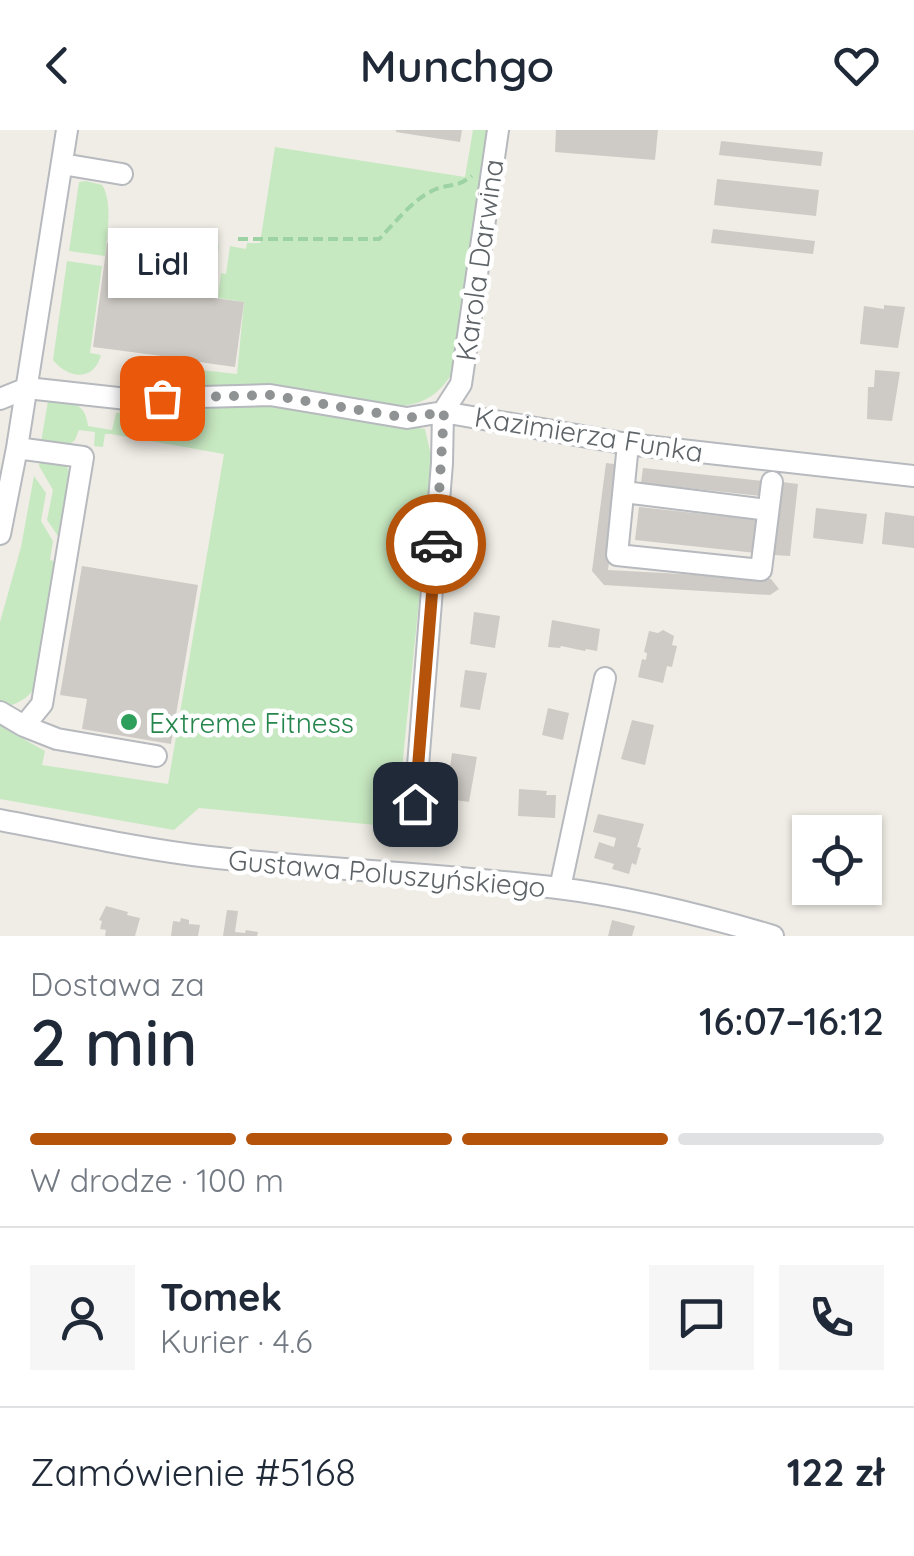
<!DOCTYPE html>
<html lang="pl">
<head>
<meta charset="utf-8">
<style>
	body { margin:0; font-family:Quicksand,sans-serif; background:#f6f6f7; color:#1f2937; height:100vh; display:flex; flex-direction:column; font-size:38px; white-space:nowrap }
	* { box-sizing:border-box; margin:0 }
	p { font-size:32px; color:#747a83 }
	.icon { flex:none; width:55px; height:55px; fill:none; stroke:currentColor; stroke-width:2; stroke-linecap:round; stroke-linejoin:round }
	.map { position:relative; height:806px; overflow:hidden }
	.details { display:flex; flex-direction:column; background:#fff; flex:1 }
	.details>* { flex:none }
	.controls { position:absolute; left:792px; top:685px; display:grid; gap:20px }
	.controls a { display:grid; place-items:center; width:90px; height:90px; border-radius:0px; background:#fff; box-shadow:0 2px 8px #0004; font-size:50px }
	.pin { position:absolute; display:grid; place-items:center; width:85px; height:85px; color:#fff; margin:-42px; border-radius:20px; box-shadow:0 5px 15px #0006 }
	.courier { position:absolute; display:grid; place-items:center; width:100px; height:100px; margin:-50px; border:8px solid #b45309; border-radius:50%; background:#fff; color:#222; box-shadow:0 2px 12px #0007 }
	.bubble { position:absolute; height:70px; border-radius:0px; background:#fff; box-shadow:0 2px 8px #0004; font-size:32px; font-weight:600; line-height:70px; text-align:center }
	.summary em { font-style:normal; font-weight:600 }
	.summary div { display:flex; flex-direction:column-reverse }
	.summary { display:flex; align-items:center; justify-content:space-between; height:170px; padding:0 30px }
	h1 { font-size:65px; font-weight:600; line-height:75px }
	.bar { display:grid; grid-template-columns:repeat(4,1fr); gap:15px 10px; align-content:center; height:120px; padding:0 30px }
	.bar i { height:12px; border-radius:8px; background:#e0e1e3 }
	.bar .current { background:#b45309 }
	.bar p { grid-column:span 4 }
	.line { display:flex; align-items:center; gap:25px; padding:0 30px; border-top:2px solid #e0e1e3 }
	.line div { flex:1 }
	.round { display:grid; place-items:center; flex:none; width:105px; height:105px; border-radius:0px; background:#f6f6f7 }
	header { display:flex; justify-content:space-between; align-items:center; height:130px; padding:0 30px; background:#fff; font-size:45px; font-weight:600 }
	.map>svg:first-child { display:block }
	.green { fill:#c7e9c1 }
	.building { fill:#cecac5 }
	.lines { fill:none; stroke-linecap:round; stroke-linejoin:round }
	.minor-casing { stroke:#b6b9bd; stroke-width:24 }
	.path { stroke:#9dd2a5; stroke-width:4; stroke-dasharray:10 5; stroke-linecap:butt }
	.minor { stroke:#fff; stroke-width:20 }
	.done { stroke:#909393; stroke-width:10; stroke-dasharray:0 18 }
	.route { stroke:#b45309; stroke-width:12 }
	.leisure-dot { fill:#2e9e5b; stroke:#fff; stroke-width:4 }
	.labels { text-anchor:middle; dominant-baseline:central; stroke-width:9; stroke-linejoin:round; paint-order:stroke }
	.street-label { font-size:28px; fill:#5d6367; stroke:#fff }
	.leisure-label { font-size:28px; fill:#27864d; stroke:#fff; text-anchor:start }
</style>
</head>
<body>
<header><svg class="icon" aria-label="back" viewBox="0 0 24 24"><path d="M15 5l-7 7 7 7"/></svg>Munchgo<svg class="icon" aria-label="heart" viewBox="0 0 24 24"><path d="M12 20l-8-8c-3-5 5-10 8-4 3-6 11-1 8 4z"/></svg></header>
<div class="map">
<svg width="914" height="806" viewBox="0 0 914 806">
	<rect width="100%" height="100%" fill="#f0ede6"/>
	<path class="green" d="M 473,0 L 489,0 L 452,243 C 440,263 426,273 403,276 L 272,257 L 179,263 L 125,255 L 128,244 L 198,253 L 201,240 L 237,244 L 244,172 L 218,168 L 221,143 L 226,144 L 230,116 L 246,119 L 247,113 L 260,113 L 275,17 L 465,47 Z
		M 86,51 L 102,55 C 113,71 107,106 105,126 L 69,121 L 79,52 Z
		M 212,114 L 219,115 L 214,152 L 149,143 L 152,119 L 208,127 Z
		M 67,131 L 102,136 L 90,223 L 101,225 C 94,252 68,249 53,230 Z
		M 55,269 C 74,272 86,275 88,296 L 112,300 L 116,283 L 257,271 L 425,299 L 433,334 L 396,697 L 199,678 L 174,700 L 0,669 L 0,596 L 45,621 L 42,635 L 168,654 L 224,324 L 111,304 L 105,304 L 103,317 L 94,316 L 95,302 L 79,300 L 75,310 L 67,316 L 41,312 L 48,271 Z
		M 40,329 L 65,334 L 70,343 L 60,409 L 47,390 L 53,360 L 39,336 Z
		M 34,346 L 46,363 L 41,391 L 53,411 L 50,430 L 57,432 L 37,552 C 32,566 21,572 7,577 L 0,573 L 0,492 L 21,417 Z"/>
	<path class="building" d="M 396,0 L 462,0 L 460,12 L 396,2 Z
		M 556,0 L 658,0 L 655,30 L 555,22 Z
		M 721,11 L 823,22 L 821,36 L 719,25 Z
		M 717,49 L 819,60 L 816,86 L 714,75 Z
		M 713,99 L 815,111 L 813,124 L 711,113 Z
		M 107,113 L 152,119 L 148,144 L 209,153 L 207,167 L 244,172 L 235,237 L 199,232 L 197,247 L 183,246 L 185,229 L 93,217 Z
		M 884,175 L 905,177 L 898,218 L 860,214 L 864,176 L 884,179 Z
		M 875,240 L 900,242 L 892,291 L 867,289 L 868,257 L 874,257 Z
		M 606,333 L 621,335 L 608,440 L 771,449 L 779,459 L 770,465 L 604,455 L 592,441 Z
		M 643,338 L 763,351 L 761,366 L 641,353 Z
		M 782,352 L 798,354 L 790,426 L 774,425 Z
		M 639,377 L 759,390 L 756,423 L 635,410 Z
		M 816,378 L 867,384 L 863,414 L 813,408 Z
		M 885,382 L 914,386 L 914,418 L 882,414 Z
		M 82,436 L 198,455 L 171,614 L 82,599 L 87,569 L 60,565 Z
		M 474,482 L 500,486 L 495,518 L 470,514 Z
		M 552,490 L 600,499 L 597,521 L 586,519 L 585,521 L 561,516 L 560,518 L 548,517 Z
		M 663,500 L 674,506 L 672,515 L 677,516 L 672,537 L 667,536 L 663,553 L 638,547 L 642,529 L 646,530 L 647,523 L 644,522 L 649,501 L 658,503 Z
		M 465,540 L 487,543 L 480,580 L 460,577 Z
		M 548,578 L 569,583 L 563,610 L 542,605 Z
		M 632,590 L 654,595 L 645,635 L 621,629 Z
		M 452,623 L 477,627 L 469,672 L 448,669 L 449,659 L 447,659 Z
		M 519,659 L 547,661 L 546,665 L 556,665 L 555,688 L 518,686 Z
		M 598,684 L 644,694 L 637,717 L 641,718 L 636,735 L 632,733 L 629,744 L 612,739 L 614,734 L 594,728 L 599,712 L 614,717 L 616,708 L 593,702 Z
		M 106,776 L 128,782 L 127,785 L 140,788 L 135,806 L 105,806 L 106,800 L 100,799 L 102,791 L 99,790 Z
		M 227,780 L 238,781 L 235,802 L 245,803 L 246,800 L 258,802 L 257,806 L 223,806 Z
		M 181,788 L 189,790 L 189,794 L 200,795 L 198,806 L 171,806 L 173,791 L 180,792 Z
		M 612,790 L 635,796 L 632,806 L 608,806 Z"/>
	<g class="lines">
		<g class="minor-casing">
			<path id="minor" d="M 62,34 L 122,44
				M 0,269 L 27,258 L 127,269 L 270,265 L 407,288 L 443,282 L 628,314 L 914,346
				M 628,314 L 617,425 L 761,440 L 772,352
				M 17,318 L 83,327 L 42,574 L 24,596
				M 624,362 L 768,380
				M 0,404 L 17,318 L 67,0
				M 0,582 L 24,596 L 57,609 L 156,626
				M 415,674 L 442,333 L 443,282 L 461,254 L 498,0
				M 0,690 C 69,703 139,719 209,727 C 325,740 442,743 558,758 C 630,767 702,785 773,806
				M 560,758 L 605,548"/>
		</g>
		<path class="path" d="M 238,109 L 379,109 C 395,93 413,69 434,60 C 450,53 454,59 472,46"/>
		<use href="#minor" class="minor"/>
	</g>
	<g class="lines">
		<path class="done" d="M 162,268 L 270,265 L 407,288 L 444,282 L 436,414"/>
		<path class="route" d="M 415,674 L 436,414"/>
	</g>
	<circle class="leisure-dot" cx="129" cy="592" r="10"/>
	<g class="labels">
		<g class="street-label">
			<text transform="translate(479 130) rotate(-82)">Karola Darwina</text>
			<text transform="translate(589 304) rotate(9)">Kazimierza Funka</text>
			<text transform="translate(387 743) rotate(5)">Gustawa Poluszyńskiego</text>
		</g>
		<g class="leisure-label">
			<text x="149" y="592">Extreme Fitness</text>
		</g>
	</g>
</svg>
<div class="controls">
<a><svg class="icon" aria-label="locate" viewBox="0 0 24 24"><circle cx="12" cy="12" r="6"/><path d="M12 2v4M12 18v4M2 12h4M18 12h4"/></svg></a>
</div>
<div class="pin" style="left:162px;top:268px;background:#ea580c"><svg class="icon" aria-label="bag" viewBox="0 0 24 24"><path d="M5 8h14l-1 12H6zM9 8a3 3 0 0 1 6 0"/></svg></div>
<div class="pin" style="left:415px;top:674px;background:#1f2937"><svg class="icon" aria-label="home" viewBox="0 0 24 24"><path d="M3 11l9-7 9 7M6 9v11h12V9"/></svg></div>
<div class="courier" style="left:436px;top:414px"><svg class="icon" aria-label="car" viewBox="0 0 24 24"><path d="M5 17H2v-5l4-1 3-4h7l3 4 3 1v5h-3M9 17h6M6 11h13"/><circle cx="7" cy="17" r="2"/><circle cx="17" cy="17" r="2"/></svg></div>
<div class="bubble" style="left:108px;top:98px;width:110px">Lidl</div>
</div>
<section class="details">
<div class="summary"><div><h1>2 min</h1><p>Dostawa za</p></div><em>16:07–16:12</em></div>
<div class="bar"><i class="current"></i><i class="current"></i><i class="current"></i><i></i><p>W drodze · 100 m</p></div>
<div class="line" style="height:180px"><a class="round"><svg class="icon" aria-label="person" viewBox="0 0 24 24"><circle cx="12" cy="8" r="4"/><path d="M4 21q1-7 8-7t8 7"/></svg></a><div><b>Tomek</b><p>Kurier · 4.6</p></div><a class="round"><svg class="icon" aria-label="chat" viewBox="0 0 24 24"><path d="M4 5h16v11H9l-5 4z"/></svg></a><a class="round"><svg class="icon" aria-label="phone" viewBox="0 0 24 24"><path d="M5 4h4l2 5-3 2q2 4 5 5l2-3 5 2v4C11 20 4 13 5 4z"/></svg></a></div>
<div class="line" style="height:130px"><div>Zamówienie #5168</div><b>122 zł</b></div>
</section>
</body>
</html>
